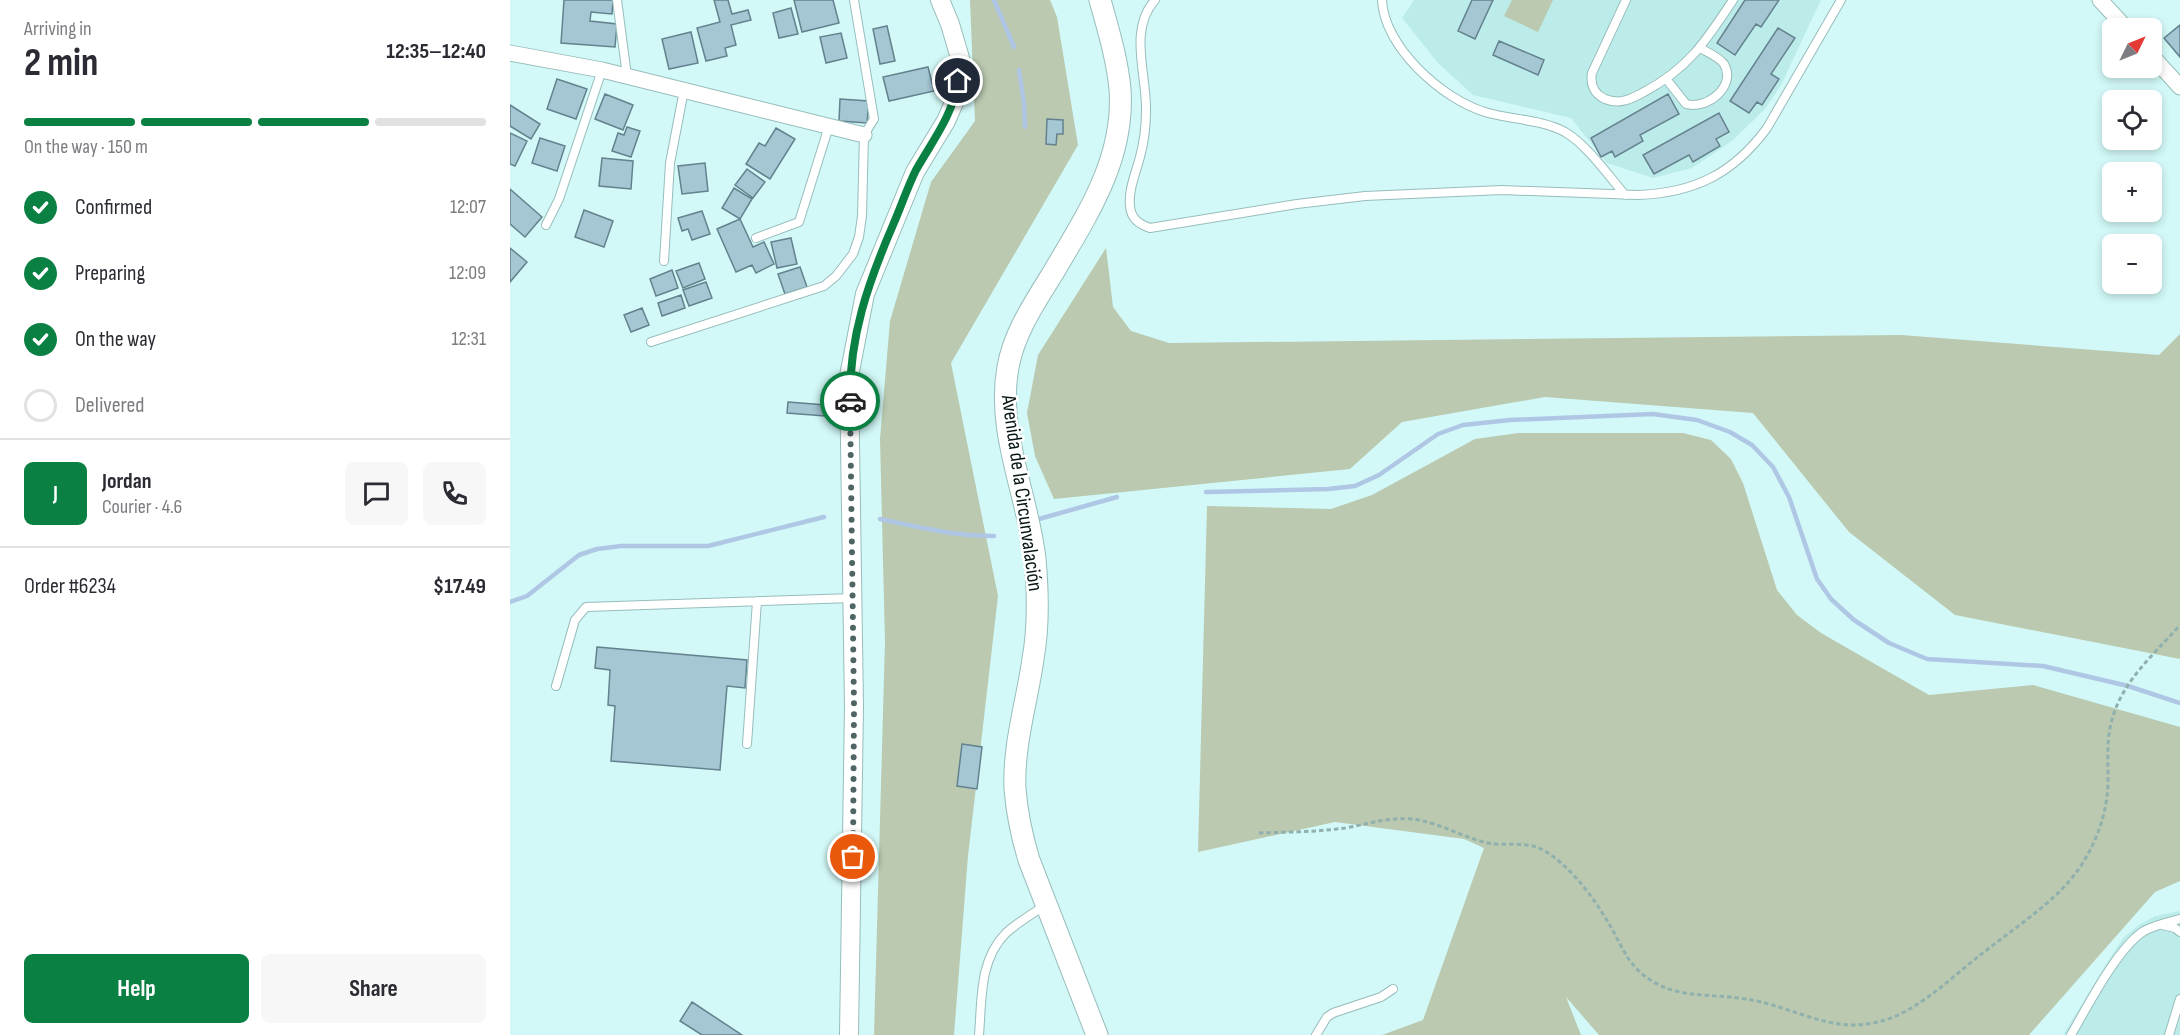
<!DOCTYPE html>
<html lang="en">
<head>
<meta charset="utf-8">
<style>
	body { margin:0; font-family:"Sofia Sans Condensed",sans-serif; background:#f7f7f7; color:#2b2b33; height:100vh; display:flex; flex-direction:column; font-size:22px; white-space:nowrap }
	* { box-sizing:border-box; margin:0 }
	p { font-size:20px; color:#7c7c81 }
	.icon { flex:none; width:33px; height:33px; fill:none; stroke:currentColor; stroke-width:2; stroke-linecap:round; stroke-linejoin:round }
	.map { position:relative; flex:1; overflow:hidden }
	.side { display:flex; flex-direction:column; background:#fff; width:510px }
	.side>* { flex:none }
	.needle { width:39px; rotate:47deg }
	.fabs { position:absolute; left:1592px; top:18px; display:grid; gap:12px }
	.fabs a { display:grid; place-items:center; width:60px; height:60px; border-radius:9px; background:#fff; box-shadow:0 3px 9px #0003; font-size:30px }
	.pin { position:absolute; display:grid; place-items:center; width:51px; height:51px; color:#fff; margin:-26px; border:3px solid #fff; border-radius:50%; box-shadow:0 2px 6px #0007 }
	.courier { position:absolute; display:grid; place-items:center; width:60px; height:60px; margin:-30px; border:4px solid #0b8043; border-radius:50%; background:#fff; color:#222; box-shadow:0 2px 8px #0007 }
	.headline em { font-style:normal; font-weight:700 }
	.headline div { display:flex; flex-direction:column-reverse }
	.headline { display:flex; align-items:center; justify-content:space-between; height:102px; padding:0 24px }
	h1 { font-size:39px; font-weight:700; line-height:45px }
	.bar { display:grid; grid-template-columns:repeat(4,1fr); gap:9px 6px; align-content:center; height:72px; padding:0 24px }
	.bar i { height:8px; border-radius:4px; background:#e1e1e2 }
	.bar .selected { background:#0b8043 }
	.bar p { grid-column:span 4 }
	.line { display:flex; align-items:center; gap:15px; padding:0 24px; border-top:2px solid #e1e1e2 }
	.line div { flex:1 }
	.round { display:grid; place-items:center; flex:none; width:63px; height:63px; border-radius:9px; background:#f7f7f7 }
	ol { padding:0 24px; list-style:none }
	li { display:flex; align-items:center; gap:18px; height:66px }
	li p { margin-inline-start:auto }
	li .icon { padding:6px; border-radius:50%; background:#0b8043; color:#fff; stroke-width:4 }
	li:last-child { color:#7c7c81 }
	li i { width:33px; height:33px; border:3px solid #e1e1e2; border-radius:50% }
	.primary-button { display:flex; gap:12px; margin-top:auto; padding:12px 24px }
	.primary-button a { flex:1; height:69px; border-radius:9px; background:#0b8043; color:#fff; font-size:24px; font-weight:700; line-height:69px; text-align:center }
	.primary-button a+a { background:#f7f7f7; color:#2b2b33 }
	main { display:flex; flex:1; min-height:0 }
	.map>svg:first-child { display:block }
	.built { fill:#bcece9 }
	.green { fill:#bac9b0 }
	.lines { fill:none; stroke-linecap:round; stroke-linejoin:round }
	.stream { stroke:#afc7e5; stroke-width:4.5 }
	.building { fill:#a5c6d3; stroke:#63828e; stroke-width:1.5 }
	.service-casing { stroke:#97bdbb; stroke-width:10 }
	.minor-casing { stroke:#97bdbb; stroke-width:17 }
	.tertiary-casing { stroke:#97bdbb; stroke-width:20 }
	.secondary-casing { stroke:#97bdbb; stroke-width:23 }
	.path { stroke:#90b0ae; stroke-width:3; stroke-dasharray:4.5 3; stroke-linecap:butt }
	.service { stroke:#fff; stroke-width:8 }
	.minor { stroke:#fff; stroke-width:15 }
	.tertiary { stroke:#fff; stroke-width:18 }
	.secondary { stroke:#fff; stroke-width:21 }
	.done { stroke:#4e6564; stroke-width:6; stroke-dasharray:0 10.8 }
	.route { stroke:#0b8043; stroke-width:8 }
	.labels { text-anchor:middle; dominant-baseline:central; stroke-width:5; stroke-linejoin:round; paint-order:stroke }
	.street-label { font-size:21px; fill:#071615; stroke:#fff }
</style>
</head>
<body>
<main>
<section class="side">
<div class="headline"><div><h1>2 min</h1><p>Arriving in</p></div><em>12:35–12:40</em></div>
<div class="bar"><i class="selected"></i><i class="selected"></i><i class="selected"></i><i></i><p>On the way · 150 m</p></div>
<ol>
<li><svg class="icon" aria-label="check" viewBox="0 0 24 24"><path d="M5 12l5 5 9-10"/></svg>Confirmed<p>12:07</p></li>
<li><svg class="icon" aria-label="check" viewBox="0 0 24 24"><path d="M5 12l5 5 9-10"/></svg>Preparing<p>12:09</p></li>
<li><svg class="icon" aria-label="check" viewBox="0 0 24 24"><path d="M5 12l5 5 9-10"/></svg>On the way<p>12:31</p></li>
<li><i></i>Delivered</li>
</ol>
<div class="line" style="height:108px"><b class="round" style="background:#0b8043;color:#fff">J</b><div><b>Jordan</b><p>Courier · 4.6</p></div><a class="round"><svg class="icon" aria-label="chat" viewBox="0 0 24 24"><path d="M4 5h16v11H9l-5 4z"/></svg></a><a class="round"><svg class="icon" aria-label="phone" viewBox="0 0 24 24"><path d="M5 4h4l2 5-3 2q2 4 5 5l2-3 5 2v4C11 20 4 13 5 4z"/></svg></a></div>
<div class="line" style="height:78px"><div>Order #6234</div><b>$17.49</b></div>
<div class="primary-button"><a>Help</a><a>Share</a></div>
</section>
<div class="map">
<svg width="1670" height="1035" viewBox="0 0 1670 1035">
	<rect width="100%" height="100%" fill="#d2f9f7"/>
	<path class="built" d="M 904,0 L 1311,0 L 1271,85 L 1255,109 L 1222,141 L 1182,168 L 1143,178 L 1097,163 L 1061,118 L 963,95 L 928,63 L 892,18 Z
		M 1670,911 L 1670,1035 L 1553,1035 L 1603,953 L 1614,937 L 1629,925 L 1645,916 Z"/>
	<path class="green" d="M 460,0 L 540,0 L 547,17 L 568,145 L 441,363 L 488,596 L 458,856 L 444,1035 L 364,1035 L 375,641 L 370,439 L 380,321 L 421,182 L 465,121 Z
		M 1002,0 L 1043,0 L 1028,32 L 994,16 Z
		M 596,248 L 603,307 L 621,331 L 659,343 L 1391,335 L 1649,355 L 1670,334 L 1670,659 L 1445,615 L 1339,532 L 1243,413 L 1035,397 L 892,422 L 840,469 L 544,499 L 525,456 L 517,413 L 528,355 Z
		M 1009,433 L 1173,433 L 1201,440 L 1221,459 L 1233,483 L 1267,590 L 1287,615 L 1311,633 L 1419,695 L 1523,685 L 1670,727 L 1670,881 L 1645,892 L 1519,1035 L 1089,1035 L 1056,997 L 1071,1035 L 872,1035 L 913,1020 L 974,848 L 954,839 L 825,822 L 688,852 L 697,506 L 821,509 L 862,495 L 965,439 Z"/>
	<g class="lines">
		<path class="stream" d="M 484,0 L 504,47
			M 509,70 L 514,103 L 515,127
			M 696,492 L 818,489 L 845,486 L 869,475 L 928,434 L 953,425 L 1000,420 L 1143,414 L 1187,420 L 1220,432 L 1242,445 L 1263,467 L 1279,497 L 1307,579 L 1321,599 L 1344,620 L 1379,643 L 1417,659 L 1533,666 L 1618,686 L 1670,703
			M 370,519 C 408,527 444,536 484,536
			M 529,519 L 607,497
			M 0,602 L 17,596 L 69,555 L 87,549 L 111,546 L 198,546 L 314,517"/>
	</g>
	<path class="building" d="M 54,0 L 103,0 L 102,14 L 81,12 L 80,21 L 107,24 L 105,47 L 51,43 Z
		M 204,0 L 218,0 L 222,14 L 238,10 L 241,20 L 221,25 L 226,45 L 215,48 L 217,56 L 196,61 L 187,28 L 210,22 Z
		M 284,0 L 323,0 L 329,23 L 292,32 Z
		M 962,0 L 983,0 L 965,39 L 948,31 Z
		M 1235,0 L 1269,0 L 1251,27 L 1246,24 L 1225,55 L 1207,43 Z
		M 281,8 L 288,34 L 269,38 L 263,13 Z
		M 1670,25 L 1670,57 L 1654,38 Z
		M 377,26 L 385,61 L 370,64 L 363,29 Z
		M 1268,28 L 1285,38 L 1261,74 L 1269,79 L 1252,105 L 1247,102 L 1239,113 L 1220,101 Z
		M 181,32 L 188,63 L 159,69 L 152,39 Z
		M 331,33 L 337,58 L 316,63 L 310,37 Z
		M 989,41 L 1034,60 L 1028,75 L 983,55 Z
		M 418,67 L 424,91 L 379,101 L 373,77 Z
		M 47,79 L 77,89 L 66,119 L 37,109 Z
		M 95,94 L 123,105 L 113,130 L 85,119 Z
		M 1158,94 L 1169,114 L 1130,135 L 1133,141 L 1105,157 L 1102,151 L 1091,157 L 1081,138 Z
		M 330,99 L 359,101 L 357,123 L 329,121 Z
		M 0,105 L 30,124 L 21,139 L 0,126 Z
		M 1209,113 L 1219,132 L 1206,139 L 1210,146 L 1183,162 L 1179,155 L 1144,174 L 1133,155 Z
		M 537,119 L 553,120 L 553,134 L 547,134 L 546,145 L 536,144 Z
		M 117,127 L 130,131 L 121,157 L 102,151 L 108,133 L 114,135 Z
		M 266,128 L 285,139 L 260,179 L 236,164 L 249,143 L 255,146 Z
		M 0,133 L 17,141 L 5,166 L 0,164 Z
		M 30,138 L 55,146 L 47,171 L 22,163 Z
		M 92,158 L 123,161 L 121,189 L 89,186 Z
		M 195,163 L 198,191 L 172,194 L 168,166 Z
		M 237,169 L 255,182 L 243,198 L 225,185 Z
		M 224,188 L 242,199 L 230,219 L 212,208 Z
		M 0,189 L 32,217 L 15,237 L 0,224 Z
		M 74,210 L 103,221 L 94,247 L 65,237 Z
		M 192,211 L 200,234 L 182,240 L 178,229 L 172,231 L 168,218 Z
		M 230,219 L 243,247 L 254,242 L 264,264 L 246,273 L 242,265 L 226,272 L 207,229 Z
		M 281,238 L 287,264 L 267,268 L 261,242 Z
		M 0,248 L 17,262 L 0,282 Z
		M 189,263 L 195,279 L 173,288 L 166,271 Z
		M 290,267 L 297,287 L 275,294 L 268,274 Z
		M 162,270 L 168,288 L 146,296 L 140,279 Z
		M 196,282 L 202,298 L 179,306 L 173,290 Z
		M 171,295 L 175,308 L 152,316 L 148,303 Z
		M 132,308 L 139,325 L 121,332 L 114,315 Z
		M 278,402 L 316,405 L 315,416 L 277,413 Z
		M 87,647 L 237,660 L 235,688 L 217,686 L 210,770 L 101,761 L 105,706 L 98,705 L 100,670 L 85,668 Z
		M 452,744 L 472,747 L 467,789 L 447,786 Z
		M 182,1002 L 232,1035 L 192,1035 L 170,1021 Z"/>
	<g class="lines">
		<g class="service-casing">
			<path id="service" d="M 107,0 L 117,76
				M 645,0 C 618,30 637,75 636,111 C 636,126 634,142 630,157 C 626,172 618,191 620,206 C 621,219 629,224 640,228 L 787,204 L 855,196 L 992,190 L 1128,195 C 1185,193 1224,173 1257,128 L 1331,0
				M 872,0 C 874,47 932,99 975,112 C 1001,120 1031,119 1055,132 C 1077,145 1098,175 1115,195
				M 1116,0 L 1082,73 C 1080,84 1084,94 1095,99 C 1110,105 1121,99 1134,92 C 1179,68 1196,41 1223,0
				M 1157,80 L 1176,104 C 1197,110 1227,86 1214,64 C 1209,57 1197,52 1190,48
				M 36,225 L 49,199 L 92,70
				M 246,238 L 289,222 L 319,126
				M 154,261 L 160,163 L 174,90
				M 141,342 L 314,286 L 326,276 L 343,254 L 349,237 L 352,216 L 354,135 L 364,119 L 344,0
				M 46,686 L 65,620 L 76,607 L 343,598
				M 237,744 L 247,601
				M 1652,925 L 1665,928 L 1670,932
				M 469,1035 C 472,999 469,960 496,933 C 507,923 522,914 534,906
				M 806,1035 L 817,1017 L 823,1013 L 871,997 L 883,989
				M 1561,1035 C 1577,1007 1608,947 1634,931 C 1645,925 1658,922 1670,919
				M 1659,1035 L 1670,999"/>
		</g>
		<g class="minor-casing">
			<path id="minor" d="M 1590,0 L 1616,28
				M 0,53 L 92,70 L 354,135
				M 1641,55 L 1670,87"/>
		</g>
		<g class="tertiary-casing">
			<path id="tertiary" d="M 339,1035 L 344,706 L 339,376 L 355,294 L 405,172 L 436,121 L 446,98 L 450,58 L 440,24 L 430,0"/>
		</g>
		<g class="secondary-casing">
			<path id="secondary" d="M 587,1035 L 519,860 C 512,837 507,814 505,789 C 503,745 517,702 523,659 C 529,626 528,592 525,559 C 518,495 486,432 498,367 C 504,333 525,302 543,273 C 577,215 615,159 610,89 C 607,58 598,29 590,0"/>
		</g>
		<path class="path" d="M 749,833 C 777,832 807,832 835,828 C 858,824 878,817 902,819 C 929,822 951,837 978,843 C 993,846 1012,842 1026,847 C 1054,857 1084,898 1098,922 C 1109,940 1115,959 1131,973 C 1162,1000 1199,993 1236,999 C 1272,1004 1308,1025 1343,1025 C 1361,1025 1380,1020 1396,1011 C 1422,997 1446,974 1469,956 C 1498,933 1530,912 1555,886 C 1581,858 1598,818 1598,780 C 1598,756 1596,736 1604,713 C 1616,678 1646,652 1670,625"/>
		<use href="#service" class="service"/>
		<use href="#minor" class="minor"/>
		<use href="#tertiary" class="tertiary"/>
		<use href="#secondary" class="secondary"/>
	</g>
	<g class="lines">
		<path class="done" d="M 340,401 L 344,706 L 343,857"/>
		<path class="route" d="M 340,401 C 339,337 358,283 383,225 C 391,207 397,188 406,170 C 423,140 443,115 448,81"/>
	</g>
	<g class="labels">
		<g class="street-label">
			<text transform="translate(512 493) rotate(82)">Avenida de la Circunvalación</text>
		</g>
	</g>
</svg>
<div class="fabs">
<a><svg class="needle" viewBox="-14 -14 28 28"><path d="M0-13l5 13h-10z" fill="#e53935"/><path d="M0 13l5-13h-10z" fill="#7c7c81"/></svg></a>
<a><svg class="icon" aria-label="locate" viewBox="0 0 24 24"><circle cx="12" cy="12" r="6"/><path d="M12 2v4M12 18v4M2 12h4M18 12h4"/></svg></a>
<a>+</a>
<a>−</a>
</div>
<div class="pin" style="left:343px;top:857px;background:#ea580c"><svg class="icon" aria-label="bag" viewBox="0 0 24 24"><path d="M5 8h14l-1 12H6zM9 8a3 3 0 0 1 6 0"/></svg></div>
<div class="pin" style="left:448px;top:81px;background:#1f2937"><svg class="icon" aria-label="home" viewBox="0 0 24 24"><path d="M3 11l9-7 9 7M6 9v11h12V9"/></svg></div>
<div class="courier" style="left:340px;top:401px"><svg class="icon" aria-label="car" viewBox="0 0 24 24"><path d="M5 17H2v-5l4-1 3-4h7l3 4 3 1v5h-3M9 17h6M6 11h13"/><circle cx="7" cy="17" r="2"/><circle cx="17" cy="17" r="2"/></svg></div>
</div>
</main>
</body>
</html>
